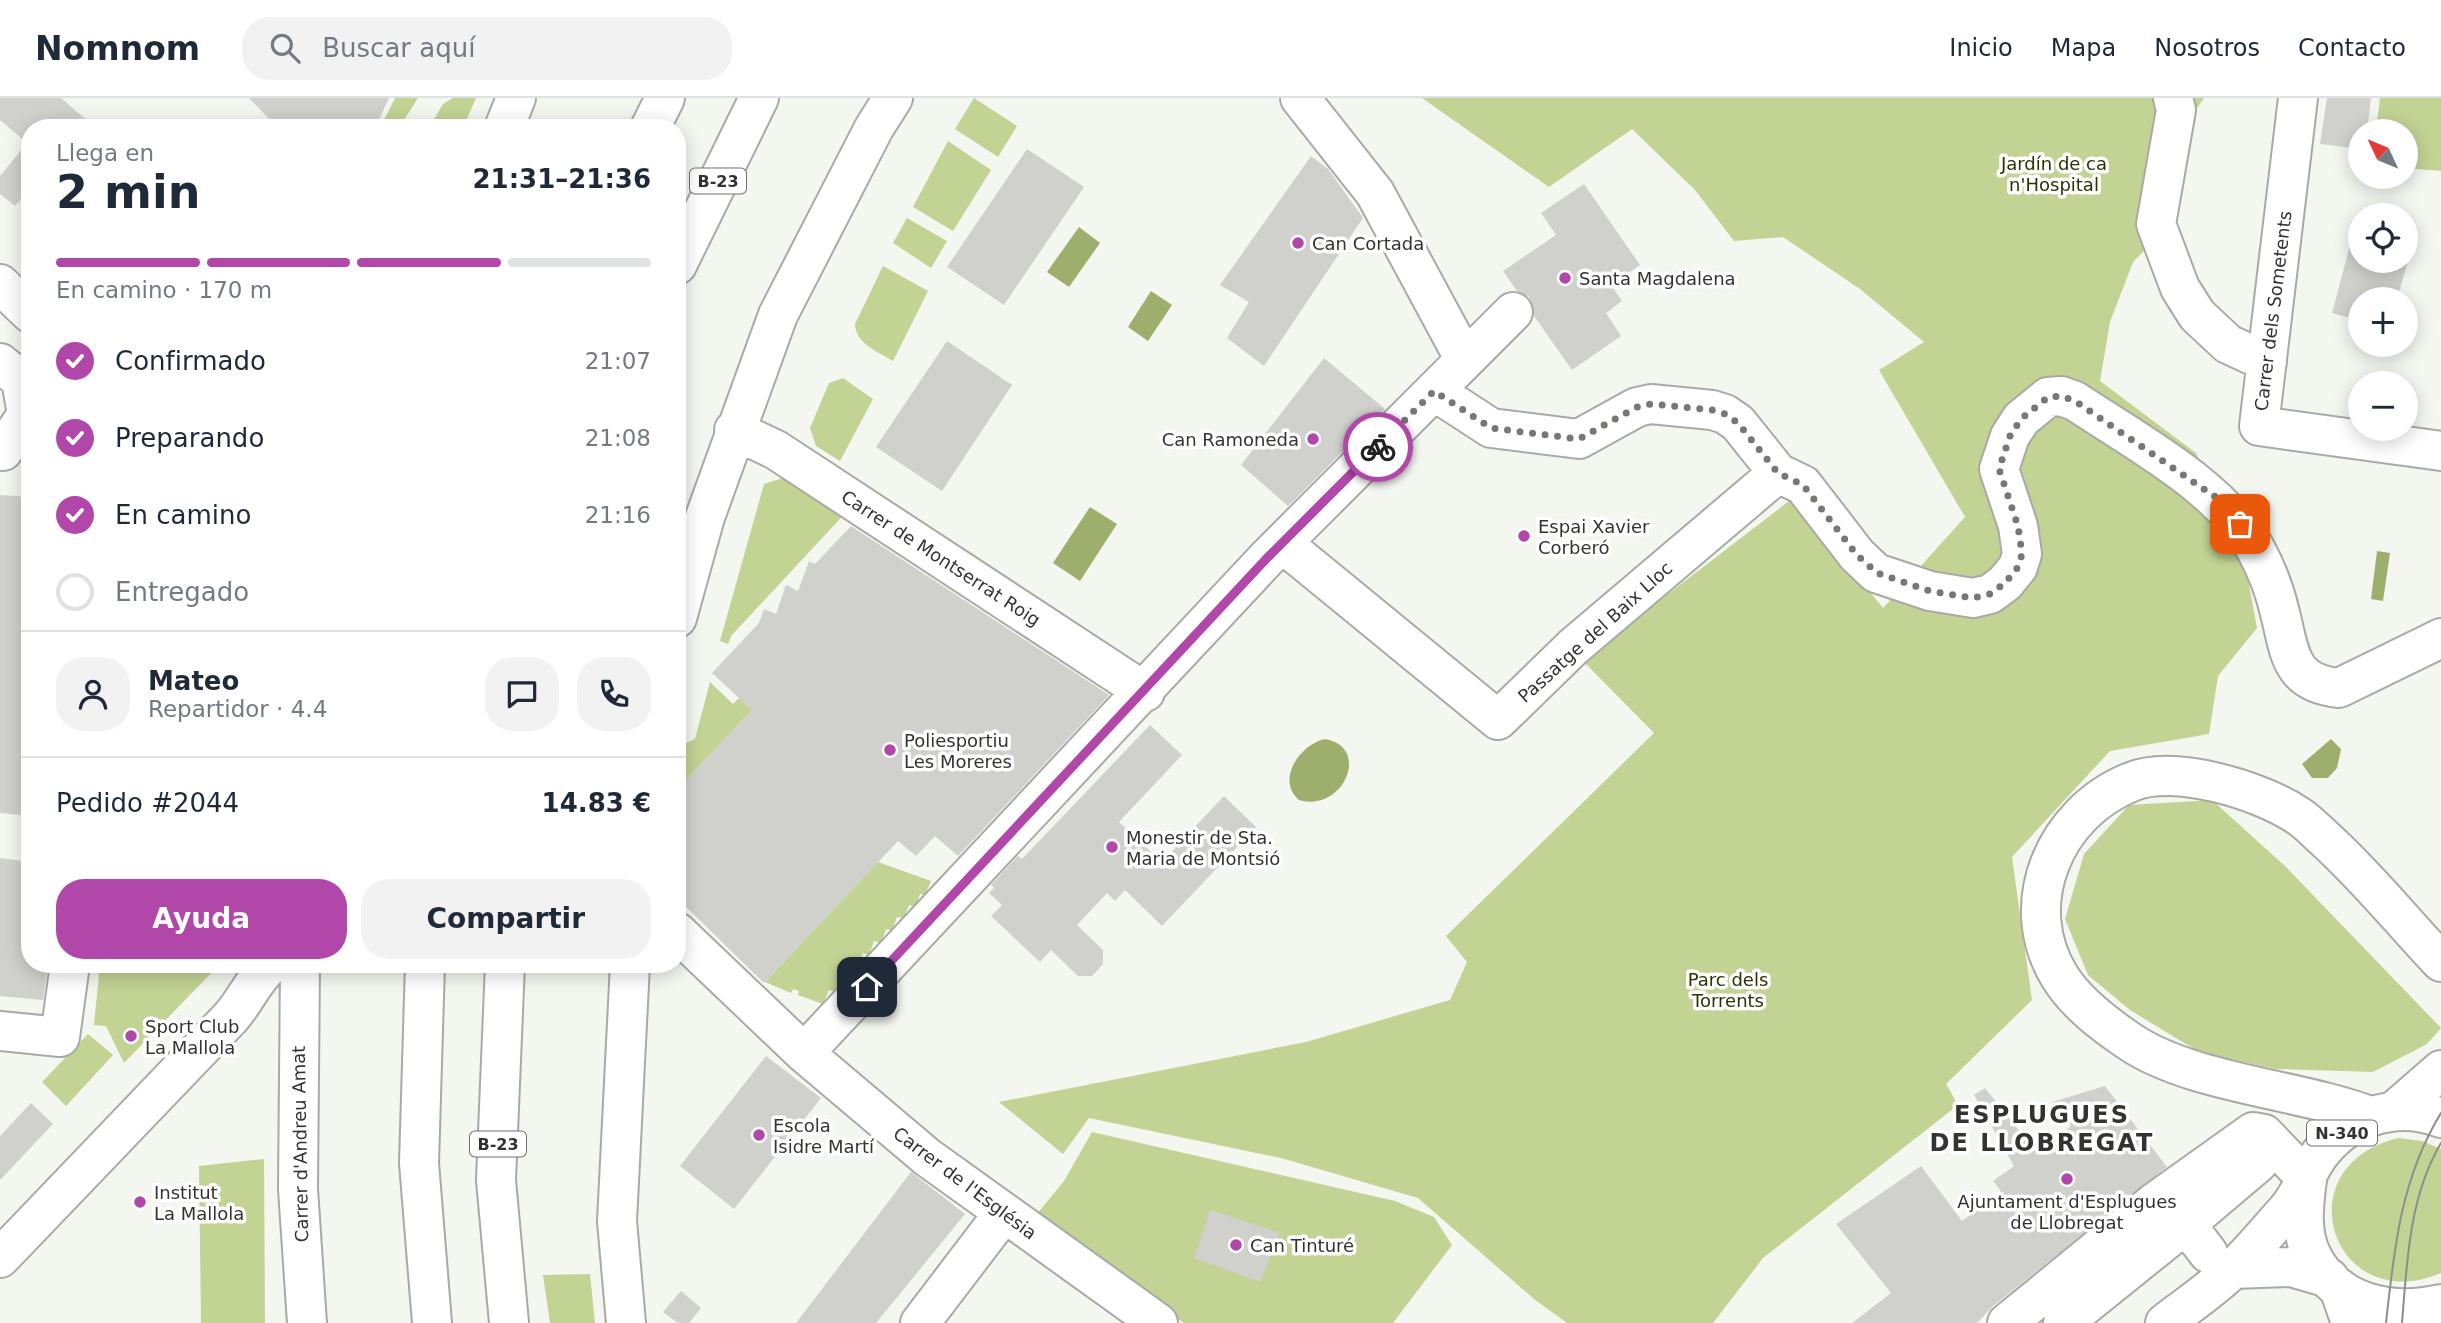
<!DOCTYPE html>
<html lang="es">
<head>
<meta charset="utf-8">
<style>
	body { margin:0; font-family:"DejaVu Sans",sans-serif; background:#f2f2f3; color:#1f2937; height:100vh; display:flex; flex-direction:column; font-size:26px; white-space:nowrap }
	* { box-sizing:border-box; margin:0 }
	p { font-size:23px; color:#747a83 }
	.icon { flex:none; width:38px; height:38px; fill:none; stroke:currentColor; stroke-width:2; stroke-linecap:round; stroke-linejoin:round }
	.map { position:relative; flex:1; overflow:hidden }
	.details { position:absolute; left:21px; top:21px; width:665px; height:854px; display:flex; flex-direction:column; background:#fff; border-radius:28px; box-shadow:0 4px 18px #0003 }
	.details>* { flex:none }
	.needle { width:46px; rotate:314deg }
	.tools { position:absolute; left:2348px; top:21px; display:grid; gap:14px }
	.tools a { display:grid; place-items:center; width:70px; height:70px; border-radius:50%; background:#fff; box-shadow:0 4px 18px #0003; font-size:35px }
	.pin { position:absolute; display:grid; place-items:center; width:60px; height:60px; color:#fff; margin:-30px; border-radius:14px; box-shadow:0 4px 10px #0006 }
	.courier { position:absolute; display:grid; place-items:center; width:70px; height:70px; margin:-35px; border:5px solid #b047a9; border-radius:50%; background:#fff; color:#222; box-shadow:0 2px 9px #0007 }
	.summary em { font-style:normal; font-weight:600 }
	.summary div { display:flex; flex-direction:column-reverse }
	.summary { display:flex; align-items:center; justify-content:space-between; height:119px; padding:0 35px }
	h1 { font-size:46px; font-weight:600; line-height:52px }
	.bar { display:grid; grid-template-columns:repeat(4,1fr); gap:10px 7px; align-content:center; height:84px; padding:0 35px }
	.bar i { height:9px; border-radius:5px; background:#e0e1e3 }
	.bar .on { background:#b047a9 }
	.bar p { grid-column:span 4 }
	.line { display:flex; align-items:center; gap:18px; padding:0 35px; border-top:2px solid #e0e1e3 }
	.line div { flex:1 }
	.round { display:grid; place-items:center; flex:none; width:74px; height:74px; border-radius:28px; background:#f2f2f3 }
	ol { padding:0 35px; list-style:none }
	li { display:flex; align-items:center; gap:21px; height:77px }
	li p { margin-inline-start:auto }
	li .icon { padding:7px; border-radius:50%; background:#b047a9; color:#fff; stroke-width:4 }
	li:last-child { color:#747a83 }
	li i { width:38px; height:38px; border:4px solid #e0e1e3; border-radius:50% }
	.action { display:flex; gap:14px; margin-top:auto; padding:14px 35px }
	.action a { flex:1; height:80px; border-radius:28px; background:#b047a9; color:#fff; font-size:28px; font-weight:600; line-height:80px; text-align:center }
	.action a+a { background:#f2f2f3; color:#1f2937 }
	header { display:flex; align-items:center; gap:42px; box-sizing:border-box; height:98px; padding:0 35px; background:#fff; border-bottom:2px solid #e0e1e3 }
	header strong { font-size:33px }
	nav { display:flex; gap:38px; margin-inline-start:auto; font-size:24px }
	.search { width:490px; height:63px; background:#f2f2f3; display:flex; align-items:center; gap:18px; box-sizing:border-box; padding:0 24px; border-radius:28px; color:#747a83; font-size:26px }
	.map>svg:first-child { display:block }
	.green { fill:#c2d394 }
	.water { fill:#9eaf6d }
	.building { fill:#d0d1cc }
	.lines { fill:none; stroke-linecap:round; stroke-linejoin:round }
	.minor-casing { stroke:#a8aaa5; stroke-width:42 }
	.major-casing { stroke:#a8aaa5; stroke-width:42 }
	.highway-casing { stroke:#a8aaa5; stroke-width:42 }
	.minor { stroke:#fff; stroke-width:38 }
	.major { stroke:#fff; stroke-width:38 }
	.highway { stroke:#fff; stroke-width:38 }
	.tram { stroke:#8e8f8b; stroke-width:2 }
	.done { stroke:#777774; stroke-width:7; stroke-dasharray:0 12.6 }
	.route { stroke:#b047a9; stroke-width:9 }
	.poi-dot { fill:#b047a9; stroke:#fff; stroke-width:2.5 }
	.labels { text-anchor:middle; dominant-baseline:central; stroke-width:7; stroke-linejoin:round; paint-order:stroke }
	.shield { fill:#fff; stroke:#70706f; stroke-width:2 }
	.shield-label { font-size:16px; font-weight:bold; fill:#333331 }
	.park-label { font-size:18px; fill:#2a3300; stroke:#fff }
	.poi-label { font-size:18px; fill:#333331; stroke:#fff; text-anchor:start }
	.street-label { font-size:18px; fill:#333331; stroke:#fff }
	.district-label { font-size:24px; font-weight:bold; letter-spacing:2px; fill:#333331; stroke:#fff }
</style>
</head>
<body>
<header>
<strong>Nomnom</strong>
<div class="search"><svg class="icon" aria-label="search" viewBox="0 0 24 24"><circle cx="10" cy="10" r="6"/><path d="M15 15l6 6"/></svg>Buscar aquí</div>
<nav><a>Inicio</a><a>Mapa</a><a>Nosotros</a><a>Contacto</a></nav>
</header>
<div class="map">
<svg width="2441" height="1225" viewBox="0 0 2441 1225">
	<rect width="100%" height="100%" fill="#f4f6f0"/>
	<path class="green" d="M 395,0 L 418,0 L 399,30 L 380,30 Z
		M 453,0 L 476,0 L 463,30 L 429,30 L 443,6 Z
		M 974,0 L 1017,28 L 998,59 L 955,31 Z
		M 1422,0 L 2204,0 L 2162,62 L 2172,125 L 2133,164 L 2110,224 L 2100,283 L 2196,355 L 2246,470 L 2257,530 L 2218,578 L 2209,636 L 2110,653 L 2012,759 L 2032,902 L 1946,986 L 1958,1007 L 1763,1160 L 1713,1225 L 1567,1225 L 1534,1201 L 1418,1100 L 1281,1060 L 1089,1020 L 1063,1056 L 999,1004 L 1306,944 L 1450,902 L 1467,864 L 1446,838 L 1654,635 L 1582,562 L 1793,400 L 1883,510 L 1965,419 L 1879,272 L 1924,244 L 1860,191 L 1783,139 L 1734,143 L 1695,92 L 1632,31 L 1549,89 Z
		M 2380,0 L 2441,0 L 2441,73 L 2406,70 L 2406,33 L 2376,33 Z
		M 948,43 L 991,72 L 953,133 L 913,109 Z
		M 907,120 L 947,143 L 931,170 L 893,145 Z
		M 883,168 L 928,193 L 893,263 C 877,253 856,246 855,226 Z
		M 843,280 L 873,301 L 840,363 L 816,348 L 810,330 L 829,285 Z
		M 798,375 L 851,409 L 731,538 L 728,546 L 720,543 L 764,386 Z
		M 710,584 L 733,606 L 739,600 L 752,612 L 677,692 L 677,649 L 695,641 Z
		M 2212,702 L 2286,769 L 2441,930 L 2427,946 L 2373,974 L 2276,971 L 2199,954 L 2130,912 L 2088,877 L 2065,821 L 2084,756 L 2129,707 Z
		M 878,764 L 931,783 L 925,797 L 920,796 L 916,809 L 909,807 L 904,820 L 897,819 L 892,833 L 886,831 L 881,845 L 874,843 L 869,857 L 863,855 L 858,870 L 852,868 L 846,882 L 840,880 L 835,894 L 829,892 L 823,906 L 798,897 L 799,893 L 793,891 L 791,895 L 765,884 Z
		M 100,866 L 220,866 L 124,965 L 106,928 L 94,927 Z
		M 88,936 L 113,957 L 66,1008 L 42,984 Z
		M 1092,1034 L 1395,1103 L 1434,1119 L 1452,1147 L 1393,1225 L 1184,1225 L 1032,1122 L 1064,1083 Z
		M 2398,1040 L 2422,1043 L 2441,1051 L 2441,1175 C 2334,1221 2281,1069 2398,1040 Z
		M 264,1061 L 265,1225 L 201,1225 L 199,1068 Z
		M 590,1176 L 595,1225 L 550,1225 L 543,1177 Z"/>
	<path class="water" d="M 1079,129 L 1100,145 L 1069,189 L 1047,174 Z
		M 1151,193 L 1172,207 L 1148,243 L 1128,229 Z
		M 1090,409 L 1117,426 L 1080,483 L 1053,465 Z
		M 2377,453 L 2390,455 L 2383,503 L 2371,501 Z
		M 1325,641 C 1372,649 1343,715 1299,702 C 1275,681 1301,646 1325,641 Z
		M 2331,641 L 2341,651 L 2337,670 L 2328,680 L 2312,680 L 2302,666 Z"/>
	<path class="building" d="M 0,0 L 61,0 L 96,30 L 30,30 L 30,91 L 15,108 L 0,96 L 0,78 L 27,45 L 0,22 Z
		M 249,0 L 389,0 L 375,30 L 278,30 Z
		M 2327,0 L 2371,0 L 2367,33 L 2361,33 L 2361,51 L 2320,46 Z
		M 1027,51 L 1084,89 L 1004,207 L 947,169 Z
		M 1311,58 L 1328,71 L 1363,120 L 1264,268 L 1227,240 L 1249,204 L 1220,187 Z
		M 1584,86 L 1640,167 L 1611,187 L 1622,203 L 1606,215 L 1621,238 L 1572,272 L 1534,218 L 1529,199 L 1517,193 L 1503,173 L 1556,137 L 1541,115 Z
		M 2353,136 L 2361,137 L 2361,163 L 2408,163 L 2397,201 L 2361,201 L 2361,223 L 2332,215 Z
		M 947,243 L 1012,287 L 942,393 L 876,349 Z
		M 1324,260 L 1385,311 L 1288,408 L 1241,367 Z
		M 0,397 L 30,399 L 30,718 L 0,715 Z
		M 851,428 L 1109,597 L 958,758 L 935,738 L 916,758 L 898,743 L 764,885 L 677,800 L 677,692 L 752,612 L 712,575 L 759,525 L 764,511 L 776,516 L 786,487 L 798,493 L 809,463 L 815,466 Z
		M 1150,627 L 1182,657 L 1119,724 L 1162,764 L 1224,698 L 1256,729 L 1162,828 L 1125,792 L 1115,803 L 1107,795 L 1077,827 L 1103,852 L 1103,866 L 1092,878 L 1078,878 L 1051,852 L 1040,864 L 991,818 L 1002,807 L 989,795 L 994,790 L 991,787 L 1018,758 L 1022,761 Z
		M 0,760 L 30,764 L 30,866 L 48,866 L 43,902 L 0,898 Z
		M 766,958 L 821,1000 L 734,1111 L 680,1068 Z
		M 2105,988 L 2167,1069 L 1993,1208 L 1977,1225 L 1852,1225 L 1891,1195 L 1836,1126 L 1921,1068 L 1962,1123 L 2001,1093 L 1993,1083 L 2014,1068 L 1974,997 L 1985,990 L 2037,1055 L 2071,1028 L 2052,1004 Z
		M 31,1005 L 53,1026 L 0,1082 L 0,1038 Z
		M 911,1074 L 965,1116 L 876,1225 L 796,1225 Z
		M 1210,1112 L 1280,1135 L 1260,1184 L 1194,1160 Z
		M 681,1193 L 701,1210 L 689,1225 L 678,1225 L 663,1214 Z"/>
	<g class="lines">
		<g class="minor-casing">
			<path id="minor" d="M 1300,0 L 1375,95 L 1465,262
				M 2173,0 L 2176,12 L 2156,126 L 2180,190 L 2197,217 L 2228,246 L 2267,264
				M 2298,0 L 2259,328 L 2441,353
				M 504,30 L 516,0
				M 0,186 L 30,215
				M 0,265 L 21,282 L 27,316 L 3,353
				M 1434,293 L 1491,330 L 1579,341 L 1637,309 L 1651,306 L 1712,312 L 1725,316 L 1738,325 L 1778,375 L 1803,387 L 1857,457 L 1876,475 L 1930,493 L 1973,500 L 1990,496 L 2005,485 L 2018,469 L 2022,456 L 2018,428 L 1999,371 L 2010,338 L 2021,321 L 2048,299 L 2061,298 L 2075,303 C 2135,343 2220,388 2255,450 C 2266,470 2275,493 2280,515 C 2290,554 2289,585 2339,590 L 2441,540
				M 734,332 L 776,352 L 1145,594
				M 1282,445 L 1498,622 L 1573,549 L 1778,375
				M 677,520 L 705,419 L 778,217 L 874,30 L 893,0
				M 677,834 L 804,955 L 927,1059 L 1158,1225
				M 300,866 L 298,1091 L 307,1225
				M 0,933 L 60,939 L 70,866
				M 804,955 L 1267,460 L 1513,214
				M 2370,1018 C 2299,991 2190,985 2129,943 C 2104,926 2076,905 2060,879 C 2015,807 2054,715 2131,684 C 2174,666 2259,692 2297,717 C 2307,723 2316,733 2325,741 C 2367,779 2402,823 2441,864
				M 2208,1155 L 2186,1126 L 2258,1065 L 2260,1040
				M 0,1160 L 231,919 C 246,902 254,881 271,866
				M 2339,1190 L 2351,1225
				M 626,1225 L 617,1123 L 630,866
				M 920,1225 L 1003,1116
				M 2007,1225 L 2155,1104 L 2253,1034 L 2264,1036 L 2307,1081
				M 2063,1225 L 2186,1126"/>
		</g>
		<g class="major-casing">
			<path id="major" d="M 2395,1012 L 2441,972
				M 2307,1081 C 2304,1106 2300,1132 2311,1156 C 2335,1207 2392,1217 2441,1206
				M 2234,1171 L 2291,1169 L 2329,1180
				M 2165,1225 C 2187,1208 2211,1192 2232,1172 C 2251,1154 2268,1133 2286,1113 C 2300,1098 2305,1079 2315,1063 C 2343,1020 2394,1002 2441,1020"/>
		</g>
		<g class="highway-casing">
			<path id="highway" d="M 650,30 L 665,0
				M 677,167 L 759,0
				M 425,866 L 419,1065 L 432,1225
				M 505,866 L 496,1082 L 509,1225"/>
		</g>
		<use href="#minor" class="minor"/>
		<use href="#major" class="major"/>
		<use href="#highway" class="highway"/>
		<path class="tram" d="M 2386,1225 C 2394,1151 2401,1080 2441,1015
			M 2402,1225 C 2407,1164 2409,1099 2441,1045"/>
	</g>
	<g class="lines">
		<path class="done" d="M 1378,349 L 1434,293 L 1491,330 L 1579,341 L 1637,309 L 1651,306 L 1712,312 L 1725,316 L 1738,325 L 1778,375 L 1803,387 L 1857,457 L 1877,475 L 1930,493 L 1973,500 L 1990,496 L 2005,485 L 2018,469 L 2022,456 L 2018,428 L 1999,371 L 2010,338 L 2021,321 L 2048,299 L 2061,298 L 2075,303 L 2217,400 L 2240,426"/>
		<path class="route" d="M 867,889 L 1267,460 L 1378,349"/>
	</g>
	<g class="poi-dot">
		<circle cx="1298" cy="145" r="7"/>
		<circle cx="1565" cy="180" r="7"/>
		<circle cx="1313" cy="341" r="7"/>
		<circle cx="1524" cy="438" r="7"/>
		<circle cx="890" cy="652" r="7"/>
		<circle cx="1112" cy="749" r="7"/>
		<circle cx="131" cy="938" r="7"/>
		<circle cx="759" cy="1037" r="7"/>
		<circle cx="2067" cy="1081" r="7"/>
		<circle cx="140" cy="1104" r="7"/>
		<circle cx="1236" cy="1147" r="7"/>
	</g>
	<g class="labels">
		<g class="shield">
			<rect x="690" y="70.5" width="56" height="25" rx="5"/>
			<rect x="2307" y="1022.5" width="70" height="25" rx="5"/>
			<rect x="470" y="1033.5" width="56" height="25" rx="5"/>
		</g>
		<g class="shield-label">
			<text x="718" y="83">B-23</text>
			<text x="2342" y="1035">N-340</text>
			<text x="498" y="1046">B-23</text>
		</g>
		<g class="park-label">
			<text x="2054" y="65">Jardín de ca<tspan x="2054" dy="21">n'Hospital</tspan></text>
			<text x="1728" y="881">Parc dels<tspan x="1728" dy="21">Torrents</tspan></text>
		</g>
		<g class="poi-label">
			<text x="1312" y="145">Can Cortada</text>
			<text x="1579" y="180">Santa Magdalena</text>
			<text x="1299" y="341" text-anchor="end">Can Ramoneda</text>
			<text x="1538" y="428">Espai Xavier<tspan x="1538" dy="21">Corberó</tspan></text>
			<text x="904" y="642">Poliesportiu<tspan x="904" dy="21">Les Moreres</tspan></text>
			<text x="1126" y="739">Monestir de Sta.<tspan x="1126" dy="21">Maria de Montsió</tspan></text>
			<text x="145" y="928">Sport Club<tspan x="145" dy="21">La Mallola</tspan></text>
			<text x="773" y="1027">Escola<tspan x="773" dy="21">Isidre Martí</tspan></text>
			<text x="154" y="1094">Institut<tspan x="154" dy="21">La Mallola</tspan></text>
			<text x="2067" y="1103" text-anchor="middle">Ajuntament d'Esplugues<tspan x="2067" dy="21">de Llobregat</tspan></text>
			<text x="1250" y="1147">Can Tinturé</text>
		</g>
		<g class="street-label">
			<text transform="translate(2273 213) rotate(-83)">Carrer dels Sometents</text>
			<text transform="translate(941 460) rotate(33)">Carrer de Montserrat Roig</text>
			<text transform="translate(1595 534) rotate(-42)">Passatge del Baix Lloc</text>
			<text transform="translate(300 1046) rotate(-91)">Carrer d'Andreu Amat</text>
			<text transform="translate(965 1085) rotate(37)">Carrer de l'Església</text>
		</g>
		<g class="district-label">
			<text x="2042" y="1017">ESPLUGUES<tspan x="2042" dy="28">DE LLOBREGAT</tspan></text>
		</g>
	</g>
</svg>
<div class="tools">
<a><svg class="needle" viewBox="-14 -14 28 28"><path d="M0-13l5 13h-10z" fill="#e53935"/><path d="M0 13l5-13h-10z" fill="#747a83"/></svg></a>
<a><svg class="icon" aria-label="locate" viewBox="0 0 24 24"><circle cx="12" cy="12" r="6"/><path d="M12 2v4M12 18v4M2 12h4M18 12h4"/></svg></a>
<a>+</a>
<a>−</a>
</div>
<div class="pin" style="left:2240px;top:426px;background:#ea580c"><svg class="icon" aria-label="bag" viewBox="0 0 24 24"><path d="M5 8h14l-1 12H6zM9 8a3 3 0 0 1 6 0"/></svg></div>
<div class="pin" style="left:867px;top:889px;background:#1f2937"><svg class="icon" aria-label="home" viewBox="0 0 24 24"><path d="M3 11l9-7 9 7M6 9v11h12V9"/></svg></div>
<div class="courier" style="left:1378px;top:349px"><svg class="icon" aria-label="bike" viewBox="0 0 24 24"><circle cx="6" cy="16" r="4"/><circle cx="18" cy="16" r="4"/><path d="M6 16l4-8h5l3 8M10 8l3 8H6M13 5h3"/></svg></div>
<section class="details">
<div class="summary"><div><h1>2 min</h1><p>Llega en</p></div><em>21:31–21:36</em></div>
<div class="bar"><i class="on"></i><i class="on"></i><i class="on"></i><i></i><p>En camino · 170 m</p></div>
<ol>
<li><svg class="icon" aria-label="check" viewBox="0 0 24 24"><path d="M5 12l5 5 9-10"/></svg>Confirmado<p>21:07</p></li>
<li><svg class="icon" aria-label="check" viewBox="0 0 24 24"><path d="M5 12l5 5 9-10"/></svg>Preparando<p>21:08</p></li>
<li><svg class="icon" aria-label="check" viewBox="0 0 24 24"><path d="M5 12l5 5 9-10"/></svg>En camino<p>21:16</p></li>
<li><i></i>Entregado</li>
</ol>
<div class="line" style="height:126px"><a class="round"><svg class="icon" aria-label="person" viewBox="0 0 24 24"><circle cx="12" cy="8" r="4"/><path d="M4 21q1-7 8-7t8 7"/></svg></a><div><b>Mateo</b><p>Repartidor · 4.4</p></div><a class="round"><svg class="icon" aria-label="chat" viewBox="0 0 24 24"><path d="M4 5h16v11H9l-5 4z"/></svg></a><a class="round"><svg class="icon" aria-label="phone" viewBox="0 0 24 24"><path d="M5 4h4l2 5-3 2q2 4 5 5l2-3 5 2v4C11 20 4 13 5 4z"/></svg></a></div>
<div class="line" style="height:91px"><div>Pedido #2044</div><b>14.83 €</b></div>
<div class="action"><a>Ayuda</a><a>Compartir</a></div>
</section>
</div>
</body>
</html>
